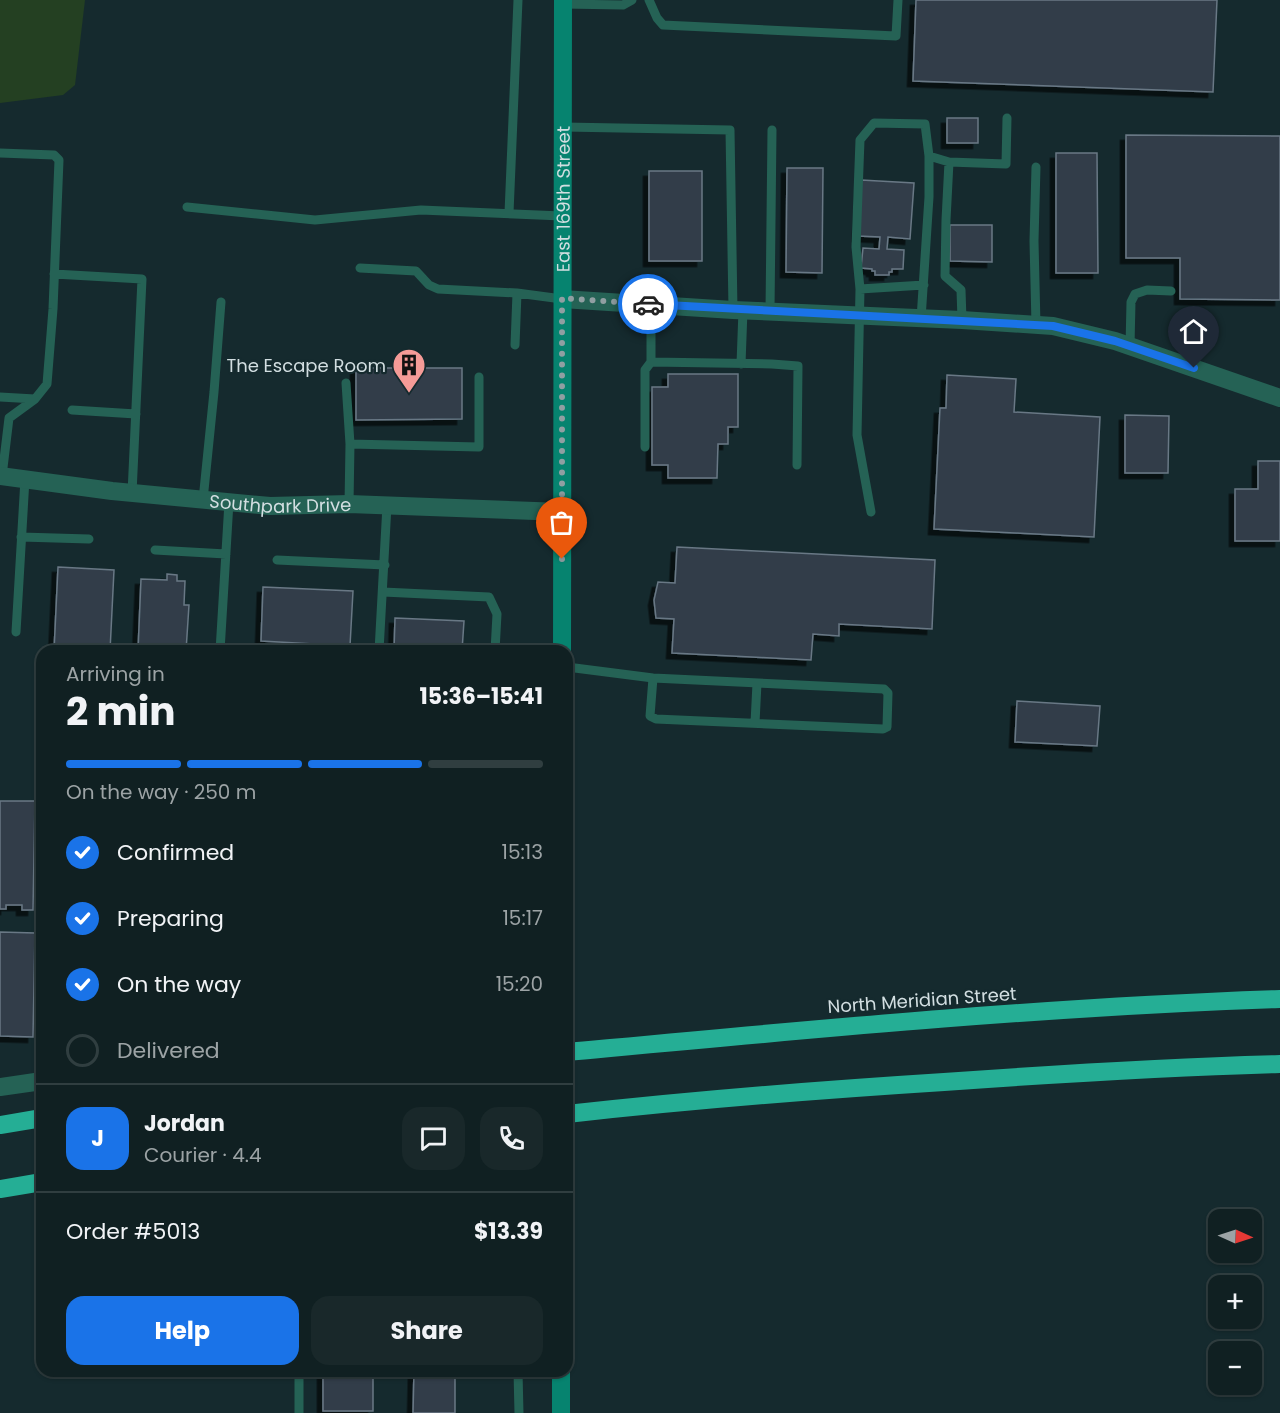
<!DOCTYPE html>
<html lang="en">
<head>
<meta charset="utf-8">
<style>
	body { margin:0; font-family:Poppins,sans-serif; background:#19282a; color:#f1f3f6; height:100vh; display:flex; flex-direction:column; font-size:22px; white-space:nowrap }
	* { box-sizing:border-box; margin:0 }
	p { font-size:20px; color:#9ca3a5 }
	.icon { flex:none; width:33px; height:33px; fill:none; stroke:currentColor; stroke-width:2; stroke-linecap:round; stroke-linejoin:round }
	.map { position:relative; flex:1; overflow:hidden }
	.details { position:absolute; left:36px; top:645px; width:537px; height:732px; display:flex; flex-direction:column; background:#102022; border-radius:18px; box-shadow:0 2px 4px #0004,0 0 0 2px #303e40 }
	.details>* { flex:none }
	.needle { width:39px; rotate:93deg }
	.tools { position:absolute; left:1208px; top:1209px; display:grid; gap:12px }
	.tools a { display:grid; place-items:center; width:54px; height:54px; border-radius:12px; background:#102022; box-shadow:0 2px 4px #0004,0 0 0 2px #303e40; font-size:30px }
	.pin { position:absolute; display:grid; place-items:center; width:51px; height:51px; color:#fff; margin:-62px -26px; border-radius:50% 50% 50% 0; rotate:-45deg; box-shadow:0 0 6px #0007 }
	.pin .icon { rotate:45deg }
	.courier { position:absolute; display:grid; place-items:center; width:60px; height:60px; margin:-30px; border:4px solid #1a73e8; border-radius:50%; background:#fff; color:#222; box-shadow:0 2px 8px #0007 }
	.headline em { font-style:normal; font-weight:700 }
	.headline div { display:flex; flex-direction:column-reverse }
	.headline { display:flex; align-items:center; justify-content:space-between; height:102px; padding:0 30px }
	h1 { font-size:39px; font-weight:700; line-height:45px }
	.bar { display:grid; grid-template-columns:repeat(4,1fr); gap:9px 6px; align-content:center; height:72px; padding:0 30px }
	.bar i { height:8px; border-radius:4px; background:#303e40 }
	.bar .active { background:#1a73e8 }
	.bar p { grid-column:span 4 }
	.line { display:flex; align-items:center; gap:15px; padding:0 30px; border-top:2px solid #303e40 }
	.line div { flex:1 }
	.round { display:grid; place-items:center; flex:none; width:63px; height:63px; border-radius:18px; background:#19282a }
	ol { padding:0 30px; list-style:none }
	li { display:flex; align-items:center; gap:18px; height:66px }
	li p { margin-inline-start:auto }
	li .icon { padding:6px; border-radius:50%; background:#1a73e8; color:#fff; stroke-width:4 }
	li:last-child { color:#9ca3a5 }
	li i { width:33px; height:33px; border:3px solid #303e40; border-radius:50% }
	.button { display:flex; gap:12px; margin-top:auto; padding:12px 30px }
	.button a { flex:1; height:69px; border-radius:18px; background:#1a73e8; color:#fff; font-size:24px; font-weight:700; line-height:69px; text-align:center }
	.button a+a { background:#19282a; color:#f1f3f6 }
	.map>svg:first-child { display:block }
	.green { fill:#244022 }
	.building { fill:#313e4a; stroke:#697885; stroke-width:1.5; filter:url(#shadow) }
	.lines { fill:none; stroke-linecap:round; stroke-linejoin:round }
	.lane { stroke:#256255; stroke-width:9 }
	.street { stroke:#256255; stroke-width:18 }
	.secondary { stroke:#06836f; stroke-width:18 }
	.highway { stroke:#25ae95; stroke-width:18 }
	.done { stroke:#909fa2; stroke-width:6; stroke-dasharray:0 10.8 }
	.route { stroke:#1a73e8; stroke-width:8 }
	.labels { text-anchor:middle; dominant-baseline:central; stroke-width:4.5; stroke-linejoin:round; paint-order:stroke }
	.street-label { font-size:18px; fill:#d2dee1; stroke:#152a2e }
	.poi-label { font-size:18px; fill:#d2dee1; stroke:#152a2e; text-anchor:end }
</style>
</head>
<body>
<div class="map">
<svg width="1280" height="1413" viewBox="0 0 1280 1413">
	<defs>
		<filter id="shadow"><feDropShadow dx="-5.5" dy="5.5" stdDeviation="0" flood-color="#0009"/></filter>
	</defs>
	<rect width="100%" height="100%" fill="#152a2e"/>
	<path class="green" d="M 0,0 L 85,0 L 75,85 L 63,95 L 0,103 Z"/>
	<path class="building" d="M 916,0 L 1217,0 L 1213,92 L 913,81 Z
		M 947,118 L 978,118 L 978,143 L 947,143 Z
		M 1126,135 L 1280,136 L 1280,300 L 1180,299 L 1180,258 L 1126,258 Z
		M 1056,153 L 1097,153 L 1098,273 L 1056,273 Z
		M 787,168 L 823,168 L 822,273 L 786,272 Z
		M 649,171 L 702,171 L 702,261 L 649,261 Z
		M 861,180 L 914,183 L 910,239 L 888,237 L 887,249 L 904,250 L 903,269 L 892,269 L 892,272 L 889,272 L 889,275 L 875,275 L 875,271 L 872,271 L 872,269 L 861,268 L 863,248 L 879,249 L 880,237 L 858,236 Z
		M 950,225 L 992,225 L 992,262 L 950,261 Z
		M 356,368 L 462,368 L 462,419 L 356,420 Z
		M 668,374 L 738,374 L 738,427 L 728,427 L 728,444 L 718,444 L 717,478 L 668,478 L 668,465 L 652,465 L 652,387 L 668,387 Z
		M 947,375 L 1016,379 L 1014,412 L 1100,417 L 1094,537 L 934,529 L 940,408 L 946,408 Z
		M 1125,415 L 1169,416 L 1168,473 L 1125,473 Z
		M 1258,461 L 1280,461 L 1280,541 L 1235,541 L 1235,489 L 1258,489 Z
		M 677,547 L 935,560 L 932,629 L 839,624 L 839,636 L 813,634 L 811,660 L 672,653 L 674,619 L 656,618 L 654,600 L 658,582 L 675,583 Z
		M 58,567 L 114,570 L 110,651 L 54,651 Z
		M 167,574 L 177,575 L 177,581 L 185,581 L 184,605 L 189,605 L 186,651 L 138,651 L 141,579 L 167,580 Z
		M 263,587 L 353,591 L 350,646 L 261,641 Z
		M 395,618 L 464,621 L 462,651 L 394,651 Z
		M 1017,701 L 1100,706 L 1097,746 L 1015,742 Z
		M 0,801 L 35,801 L 33,910 L 22,910 L 22,905 L 6,905 L 6,909 L 0,909 Z
		M 0,932 L 35,933 L 33,1037 L 0,1036 Z
		M 323,1371 L 373,1371 L 373,1411 L 323,1411 Z
		M 414,1371 L 455,1371 L 455,1413 L 413,1413 Z"/>
	<g class="lines">
		<path class="lane" d="M 649,0 L 657,18 L 663,25 L 896,36 L 898,0
			M 563,4 L 623,5 L 632,0
			M 564,127 L 730,130 L 733,310
			M 0,153 L 54,155 L 59,160 L 53,309 L 47,384 L 35,399 L 9,418 L 2,476
			M 929,156 L 949,162 L 946,220 L 945,276 L 961,290 L 962,320
			M 949,162 L 1006,164 L 1007,118
			M 187,207 L 315,220 L 421,210 L 562,216
			M 509,213 L 518,0
			M 360,268 L 416,271 L 429,285 L 438,289 L 517,293 L 562,299
			M 54,274 L 142,279 L 132,493
			M 860,289 L 924,285
			M 770,311 L 772,130
			M 1036,325 L 1034,241 L 1036,167
			M 515,345 L 517,293
			M 1130,346 L 1131,302 L 1135,294 L 1147,290 L 1171,291
			M 651,362 L 772,364 L 798,366 L 797,465
			M 741,364 L 743,310
			M 346,383 L 350,444 L 349,504
			M 0,397 L 35,399
			M 72,410 L 136,414
			M 350,444 L 479,447 L 479,377
			M 645,447 L 645,370 L 651,362 L 651,304
			M 203,500 L 214,392 L 221,302
			M 871,512 L 857,435 L 860,289 L 856,247 L 860,140 L 874,123 L 925,124 L 929,156 L 929,197 L 921,319
			M 21,537 L 89,539
			M 155,550 L 226,554
			M 277,560 L 385,565
			M 383,592 L 489,597 L 497,614 L 495,651
			M 16,632 L 25,479
			M 220,651 L 229,502
			M 379,651 L 387,505
			M 567,667 L 653,678 L 884,689 L 888,693 L 887,727 L 883,729 L 656,719 L 650,716 L 653,678
			M 755,723 L 757,683
			M 299,1371 L 299,1413
			M 518,1371 L 519,1413"/>
		<g class="street">
			<path d="M 562,299 L 733,310 L 962,320 L 1053,326 L 1115,341 L 1280,398"/>
			<path id="s1" d="M 0,476 L 112,491 L 270,506 L 349,504 L 562,512"/>
			<path d="M 0,1087 L 42,1081"/>
		</g>
		<g class="secondary">
			<path id="s2" d="M 562,651 L 563,0"/>
			<path d="M 561,1371 L 561,1413"/>
		</g>
		<path class="highway" d="M 567,1052 C 804,1030 1042,1007 1280,999
			M 567,1114 C 692,1100 818,1090 944,1082 C 1056,1074 1168,1067 1280,1064
			M 0,1125 L 42,1118
			M 0,1189 L 42,1182"/>
	</g>
	<g class="lines">
		<path class="done" d="M 562,559 L 562,298 L 648,304"/>
		<path class="route" d="M 648,304 L 1053,326 L 1115,341 L 1194,368"/>
	</g>
	<defs>
		<g id="building-pin" transform="scale(1.725)"><path d="M0 17L-7.5 6A9.5 9.5 0 1 1 7.5 6Z" fill="#f59b97" stroke="#152a2e"/><path d="M-4-6H4V6H1V3H-1V6H-4ZM-2.5-4.3h1.7v1.8h-1.7ZM.8-4.3h1.7v1.8H.8ZM-2.5-1h1.7V.8h-1.7ZM.8-1h1.7V.8H.8Z" fill="#111"/></g>
	</defs>
	<g fill-rule="evenodd">
		<use href="#building-pin" x="409" y="365"/>
	</g>
	<g class="labels">
		<g class="street-label">
			<text stroke="none"><textPath href="#s2" startOffset="452">East 169th Street</textPath></text>
			<text stroke="none"><textPath href="#s1" startOffset="282">Southpark Drive</textPath></text>
			<text transform="translate(922 1000) rotate(-4)">North Meridian Street</text>
		</g>
		<g class="poi-label">
			<text x="386" y="365">The Escape Room</text>
		</g>
	</g>
</svg>
<div class="tools">
<a><svg class="needle" viewBox="-14 -14 28 28"><path d="M0-13l5 13h-10z" fill="#e53935"/><path d="M0 13l5-13h-10z" fill="#9ca3a5"/></svg></a>
<a>+</a>
<a>−</a>
</div>
<div class="pin" style="left:562px;top:559px;background:#ea580c"><svg class="icon" aria-label="bag" viewBox="0 0 24 24"><path d="M5 8h14l-1 12H6zM9 8a3 3 0 0 1 6 0"/></svg></div>
<div class="pin" style="left:1194px;top:368px;background:#1f2937"><svg class="icon" aria-label="home" viewBox="0 0 24 24"><path d="M3 11l9-7 9 7M6 9v11h12V9"/></svg></div>
<div class="courier" style="left:648px;top:304px"><svg class="icon" aria-label="car" viewBox="0 0 24 24"><path d="M5 17H2v-5l4-1 3-4h7l3 4 3 1v5h-3M9 17h6M6 11h13"/><circle cx="7" cy="17" r="2"/><circle cx="17" cy="17" r="2"/></svg></div>
<section class="details">
<div class="headline"><div><h1>2 min</h1><p>Arriving in</p></div><em>15:36–15:41</em></div>
<div class="bar"><i class="active"></i><i class="active"></i><i class="active"></i><i></i><p>On the way · 250 m</p></div>
<ol>
<li><svg class="icon" aria-label="check" viewBox="0 0 24 24"><path d="M5 12l5 5 9-10"/></svg>Confirmed<p>15:13</p></li>
<li><svg class="icon" aria-label="check" viewBox="0 0 24 24"><path d="M5 12l5 5 9-10"/></svg>Preparing<p>15:17</p></li>
<li><svg class="icon" aria-label="check" viewBox="0 0 24 24"><path d="M5 12l5 5 9-10"/></svg>On the way<p>15:20</p></li>
<li><i></i>Delivered</li>
</ol>
<div class="line" style="height:108px"><b class="round" style="background:#1a73e8;color:#fff">J</b><div><b>Jordan</b><p>Courier · 4.4</p></div><a class="round"><svg class="icon" aria-label="chat" viewBox="0 0 24 24"><path d="M4 5h16v11H9l-5 4z"/></svg></a><a class="round"><svg class="icon" aria-label="phone" viewBox="0 0 24 24"><path d="M5 4h4l2 5-3 2q2 4 5 5l2-3 5 2v4C11 20 4 13 5 4z"/></svg></a></div>
<div class="line" style="height:78px"><div>Order #5013</div><b>$13.39</b></div>
<div class="button"><a>Help</a><a>Share</a></div>
</section>
</div>
</body>
</html>
